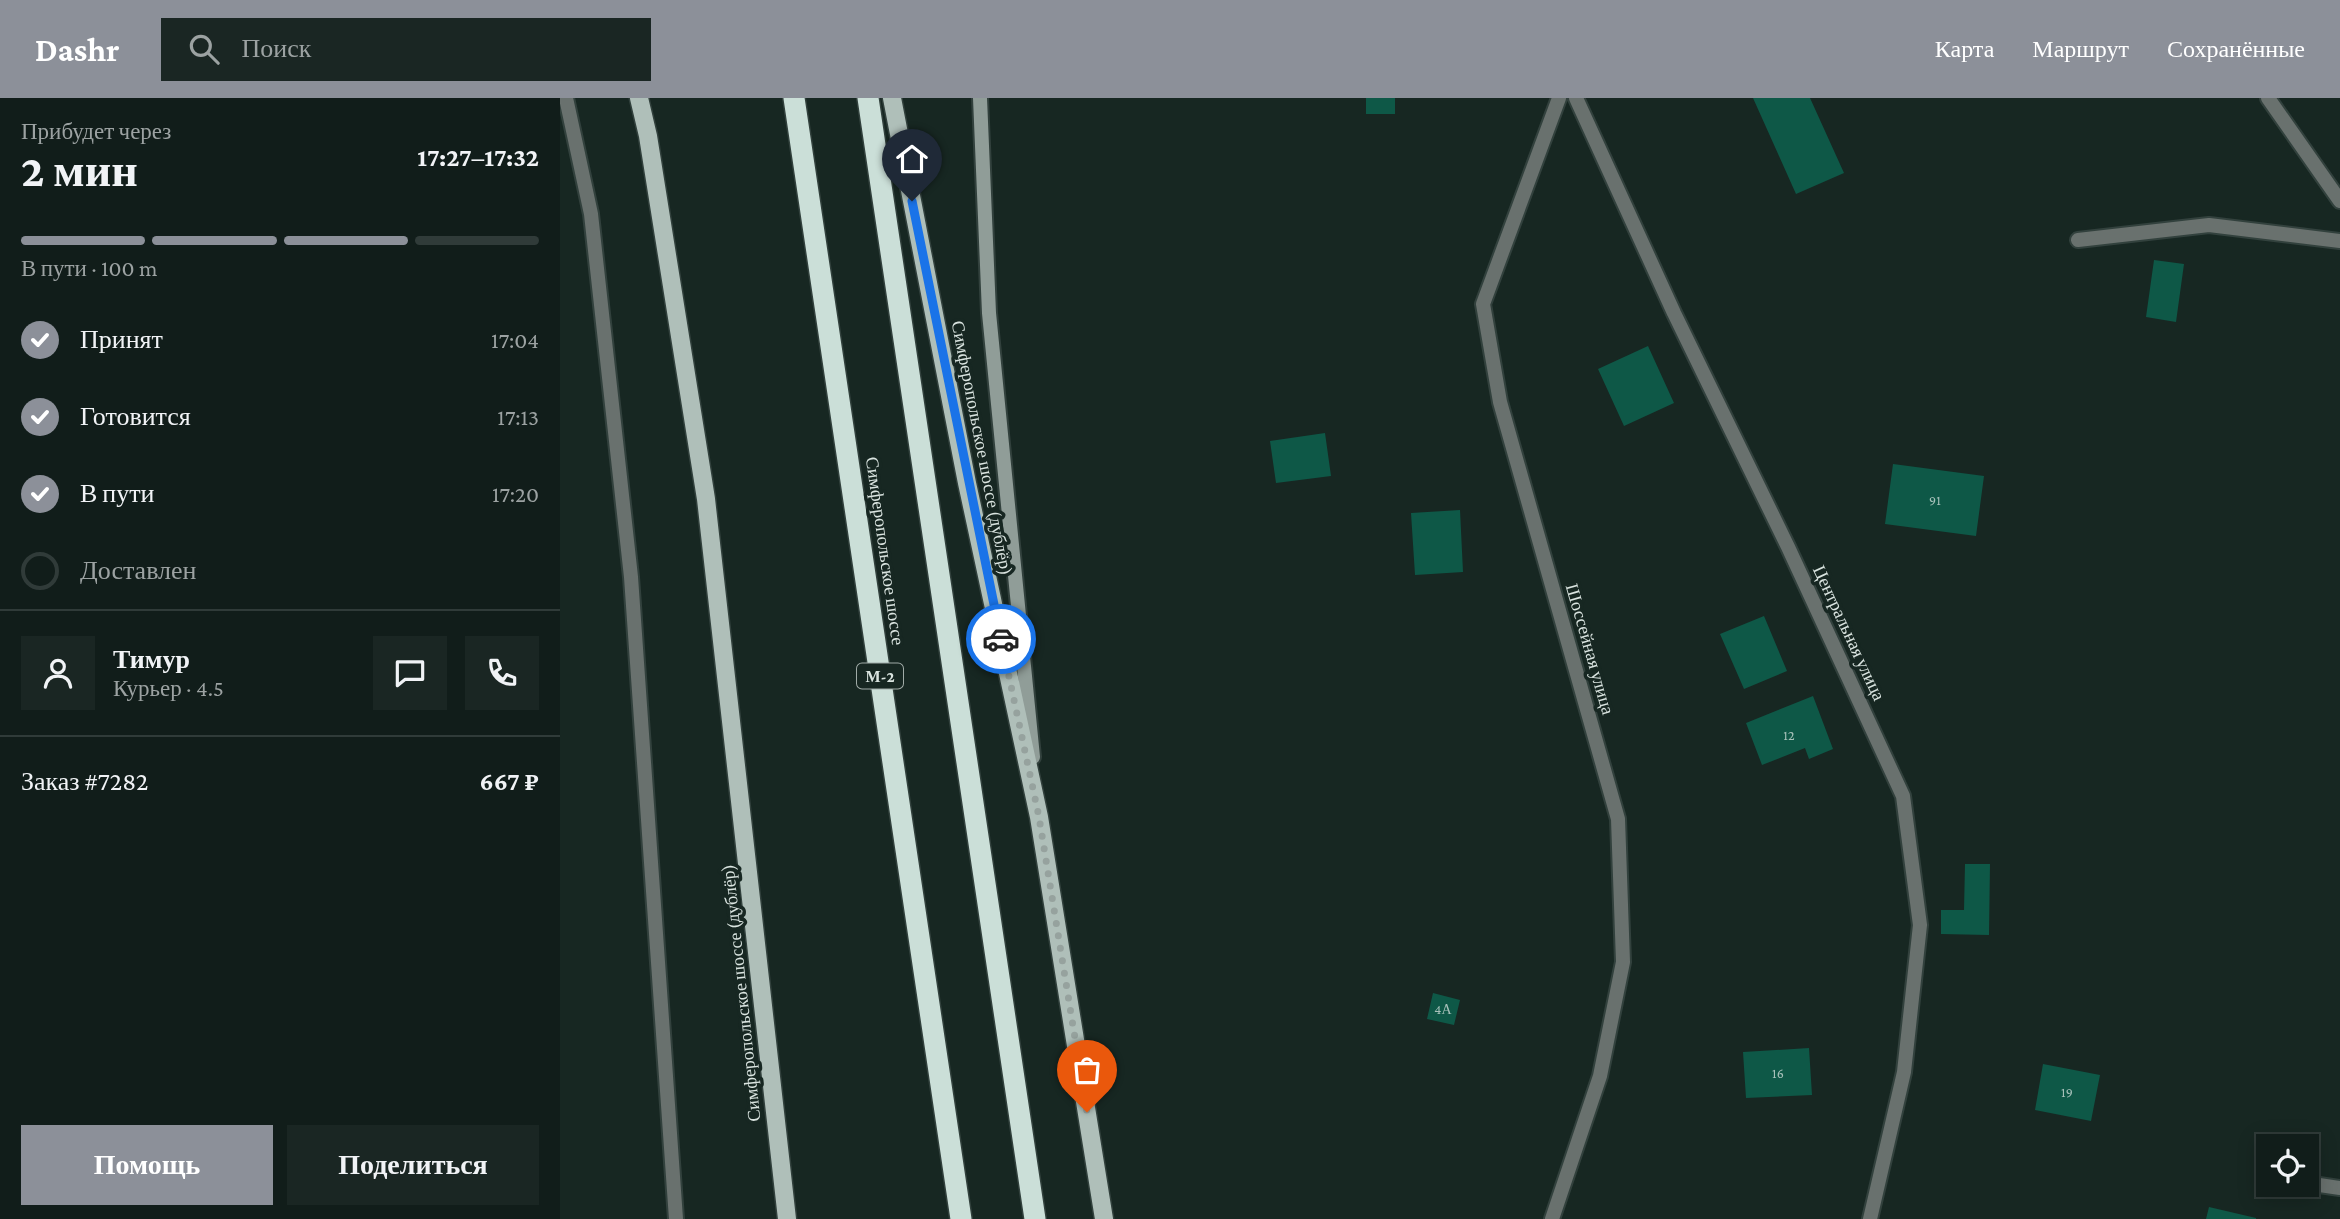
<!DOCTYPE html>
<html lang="ru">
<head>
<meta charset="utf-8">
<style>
	body { margin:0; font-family:"Crimson Pro",serif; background:#1a2623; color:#f1f3f6; height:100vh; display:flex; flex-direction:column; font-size:26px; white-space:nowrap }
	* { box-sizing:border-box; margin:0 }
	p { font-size:23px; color:#9ca2a2 }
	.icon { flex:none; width:38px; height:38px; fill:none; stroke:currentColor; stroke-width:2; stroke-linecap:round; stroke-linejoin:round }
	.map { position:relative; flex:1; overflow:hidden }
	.side { display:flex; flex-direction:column; background:#111d1a; width:560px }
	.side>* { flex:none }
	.tools { position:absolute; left:1696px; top:1036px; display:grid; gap:14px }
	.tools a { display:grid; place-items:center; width:63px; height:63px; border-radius:0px; background:#111d1a; box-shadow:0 4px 18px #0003,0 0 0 2px #303b39; font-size:35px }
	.pin { position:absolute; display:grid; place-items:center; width:60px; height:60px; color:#fff; margin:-72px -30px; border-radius:50% 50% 50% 0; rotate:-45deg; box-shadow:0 0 7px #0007 }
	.pin .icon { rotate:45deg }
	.courier { position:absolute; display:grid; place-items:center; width:70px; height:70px; margin:-35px; border:5px solid #1a73e8; border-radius:50%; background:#fff; color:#222; box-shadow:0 2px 9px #0007 }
	.head em { font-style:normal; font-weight:700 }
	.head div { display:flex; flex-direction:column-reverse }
	.head { display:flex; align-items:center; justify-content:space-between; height:119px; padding:0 21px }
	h1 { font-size:46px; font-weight:700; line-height:52px }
	.bar { display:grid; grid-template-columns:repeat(4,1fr); gap:10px 7px; align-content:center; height:84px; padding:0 21px }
	.bar i { height:9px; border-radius:5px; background:#303b39 }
	.bar .on { background:#8c9099 }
	.bar p { grid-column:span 4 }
	.line { display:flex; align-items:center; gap:18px; padding:0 21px; border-top:2px solid #303b39 }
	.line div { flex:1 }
	.round { display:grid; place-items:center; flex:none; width:74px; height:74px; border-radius:0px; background:#1a2623 }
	ol { padding:0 21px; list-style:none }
	li { display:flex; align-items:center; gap:21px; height:77px }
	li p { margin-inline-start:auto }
	li .icon { padding:7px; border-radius:50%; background:#8c9099; color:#fff; stroke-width:4 }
	li:last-child { color:#9ca2a2 }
	li i { width:38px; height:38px; border:4px solid #303b39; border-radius:50% }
	.cta { display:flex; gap:14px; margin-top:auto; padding:14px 21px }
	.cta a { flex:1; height:80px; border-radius:0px; background:#8c9099; color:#fff; font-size:28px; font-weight:700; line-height:80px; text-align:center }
	.cta a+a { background:#1a2623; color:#f1f3f6 }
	header { display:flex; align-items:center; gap:42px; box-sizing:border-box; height:98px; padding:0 35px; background:#8c9099; color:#fff }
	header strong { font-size:33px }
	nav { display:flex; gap:38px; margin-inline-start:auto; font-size:24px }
	.search { width:490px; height:63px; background:#1a2623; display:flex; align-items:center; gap:18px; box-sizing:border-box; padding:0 24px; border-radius:0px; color:#9ca2a2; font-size:26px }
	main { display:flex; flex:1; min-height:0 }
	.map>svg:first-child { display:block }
	.building { fill:#0e5847 }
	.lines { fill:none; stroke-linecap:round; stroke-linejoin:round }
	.service-casing { stroke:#32413d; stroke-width:18 }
	.minor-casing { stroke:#32413d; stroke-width:18 }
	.tertiary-casing { stroke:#32413d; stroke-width:18 }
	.secondary-casing { stroke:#32413d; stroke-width:18 }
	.primary-casing { stroke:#32413d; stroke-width:21 }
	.motorway-casing { stroke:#32413d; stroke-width:24 }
	.service { stroke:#69716e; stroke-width:14 }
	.minor { stroke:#69716e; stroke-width:14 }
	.tertiary { stroke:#69716e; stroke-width:14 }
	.secondary { stroke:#909d98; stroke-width:14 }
	.primary { stroke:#afbfb9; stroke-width:18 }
	.motorway { stroke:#cbdfd8; stroke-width:21 }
	.done { stroke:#96a29e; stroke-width:7; stroke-dasharray:0 12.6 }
	.route { stroke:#1a73e8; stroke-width:9 }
	.labels { text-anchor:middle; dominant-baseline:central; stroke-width:7; stroke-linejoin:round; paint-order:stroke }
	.number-label { font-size:14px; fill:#a7c1ba }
	.shield { fill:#172722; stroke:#a0aba7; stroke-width:2 }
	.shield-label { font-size:16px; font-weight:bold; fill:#dae4e0 }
	.street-label { font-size:18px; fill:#dae4e0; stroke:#172722 }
</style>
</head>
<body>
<header>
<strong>Dashr</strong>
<div class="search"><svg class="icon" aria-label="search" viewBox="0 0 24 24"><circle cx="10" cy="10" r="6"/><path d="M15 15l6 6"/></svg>Поиск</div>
<nav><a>Карта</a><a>Маршрут</a><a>Сохранённые</a></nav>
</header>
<main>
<section class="side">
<div class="head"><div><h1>2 мин</h1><p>Прибудет через</p></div><em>17:27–17:32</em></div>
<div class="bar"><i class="on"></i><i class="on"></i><i class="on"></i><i></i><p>В пути · 100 m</p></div>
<ol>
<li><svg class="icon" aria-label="check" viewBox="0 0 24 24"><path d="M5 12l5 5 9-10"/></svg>Принят<p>17:04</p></li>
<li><svg class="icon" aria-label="check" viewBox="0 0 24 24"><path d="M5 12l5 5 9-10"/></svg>Готовится<p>17:13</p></li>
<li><svg class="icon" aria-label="check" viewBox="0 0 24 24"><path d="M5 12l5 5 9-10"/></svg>В пути<p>17:20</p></li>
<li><i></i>Доставлен</li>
</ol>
<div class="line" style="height:126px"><a class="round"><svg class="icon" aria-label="person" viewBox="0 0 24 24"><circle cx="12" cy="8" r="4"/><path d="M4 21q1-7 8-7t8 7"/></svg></a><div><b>Тимур</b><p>Курьер · 4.5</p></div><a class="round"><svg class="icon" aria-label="chat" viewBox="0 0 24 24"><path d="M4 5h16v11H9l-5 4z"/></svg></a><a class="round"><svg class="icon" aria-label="phone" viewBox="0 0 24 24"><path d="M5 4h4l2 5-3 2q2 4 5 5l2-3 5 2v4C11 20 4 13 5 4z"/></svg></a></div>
<div class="line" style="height:91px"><div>Заказ #7282</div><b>667 ₽</b></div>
<div class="cta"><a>Помощь</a><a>Поделиться</a></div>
</section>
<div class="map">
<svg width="1780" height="1121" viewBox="0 0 1780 1121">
	<rect width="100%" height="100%" fill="#172722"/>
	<path class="building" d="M 806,0 L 835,0 L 835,16 L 806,16 Z
		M 1193,0 L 1250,0 L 1284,75 L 1236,96 Z
		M 1594,162 L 1624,166 L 1616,224 L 1586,219 Z
		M 1088,248 L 1114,305 L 1064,328 L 1038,271 Z
		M 765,335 L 771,378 L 716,385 L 710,343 Z
		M 1333,366 L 1424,378 L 1416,438 L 1325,426 Z
		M 900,412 L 903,474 L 855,477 L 851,415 Z
		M 1204,518 L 1227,573 L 1184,591 L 1160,536 Z
		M 1253,598 L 1273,651 L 1249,661 L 1245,650 L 1202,667 L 1186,625 Z
		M 1405,766 L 1430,766 L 1429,837 L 1381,836 L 1381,812 L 1404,812 Z
		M 873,895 L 900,902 L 894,927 L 867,921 Z
		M 1249,950 L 1252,997 L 1186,1000 L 1183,954 Z
		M 1483,966 L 1540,977 L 1531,1023 L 1475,1012 Z
		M 1649,1109 L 1696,1120 L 1696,1121 L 1646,1121 Z"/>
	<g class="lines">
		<g class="service-casing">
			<path id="service" d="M 1518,142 L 1649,127 L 1780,143
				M 1746,1085 L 1780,1090"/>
		</g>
		<g class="minor-casing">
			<path id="minor" d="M 1016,0 L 1114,215 L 1228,449 L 1343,698 L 1360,827 L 1344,974 L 1310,1121
				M 1708,0 L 1780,103
				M 992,1121 L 1040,978 L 1063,864 L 1058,721 L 940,304 L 923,206 L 999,0"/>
		</g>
		<g class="tertiary-casing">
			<path id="tertiary" d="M 6,0 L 31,116 L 71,479 L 116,1121"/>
		</g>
		<g class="secondary-casing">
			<path id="secondary" d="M 420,0 L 429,215 L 473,659"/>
		</g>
		<g class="primary-casing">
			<path id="primary" d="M 79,0 L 88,38 L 146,401 L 227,1121
				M 332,0 L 407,385 L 479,719 L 544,1121"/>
		</g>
		<g class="motorway-casing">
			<path id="motorway" d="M 234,0 L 401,1121
				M 308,0 L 475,1121"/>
		</g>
		<use href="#service" class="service"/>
		<use href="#minor" class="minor"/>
		<use href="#tertiary" class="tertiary"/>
		<use href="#secondary" class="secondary"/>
		<use href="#primary" class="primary"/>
		<use href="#motorway" class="motorway"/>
	</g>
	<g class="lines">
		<path class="done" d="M 441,541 L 479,719 L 527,1014"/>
		<path class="route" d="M 352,103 L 441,541"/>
	</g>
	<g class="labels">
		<g class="number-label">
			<text x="1375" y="402">91</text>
			<text x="1229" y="637">12</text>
			<text x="883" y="911">4А</text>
			<text x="1218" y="975">16</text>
			<text x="1507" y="994">19</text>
		</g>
		<rect class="shield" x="297" y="565.5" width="46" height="25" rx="5"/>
		<g class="shield-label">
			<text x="320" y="578">М-2</text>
		</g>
		<g class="street-label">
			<text transform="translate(422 350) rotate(79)">Симферопольское шоссе (дублёр)</text>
			<text transform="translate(325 453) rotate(82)">Симферопольское шоссе</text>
			<text transform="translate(1289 535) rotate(65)">Центральная улица</text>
			<text transform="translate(1030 551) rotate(74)">Шоссейная улица</text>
			<text transform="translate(181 895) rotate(-96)">Симферопольское шоссе (дублёр)</text>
		</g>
	</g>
</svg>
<div class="tools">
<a><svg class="icon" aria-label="locate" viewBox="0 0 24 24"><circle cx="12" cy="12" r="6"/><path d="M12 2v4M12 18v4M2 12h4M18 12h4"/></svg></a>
</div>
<div class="pin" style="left:527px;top:1014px;background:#ea580c"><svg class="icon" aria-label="bag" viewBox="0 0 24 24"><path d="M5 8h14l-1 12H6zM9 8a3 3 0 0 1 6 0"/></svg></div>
<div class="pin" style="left:352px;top:103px;background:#1f2937"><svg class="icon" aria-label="home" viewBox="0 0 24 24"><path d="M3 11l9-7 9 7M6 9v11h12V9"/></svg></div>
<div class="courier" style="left:441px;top:541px"><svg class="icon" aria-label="car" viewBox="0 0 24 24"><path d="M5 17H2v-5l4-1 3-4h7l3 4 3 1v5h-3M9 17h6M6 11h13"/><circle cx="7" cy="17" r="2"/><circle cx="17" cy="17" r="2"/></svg></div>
</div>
</main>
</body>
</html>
